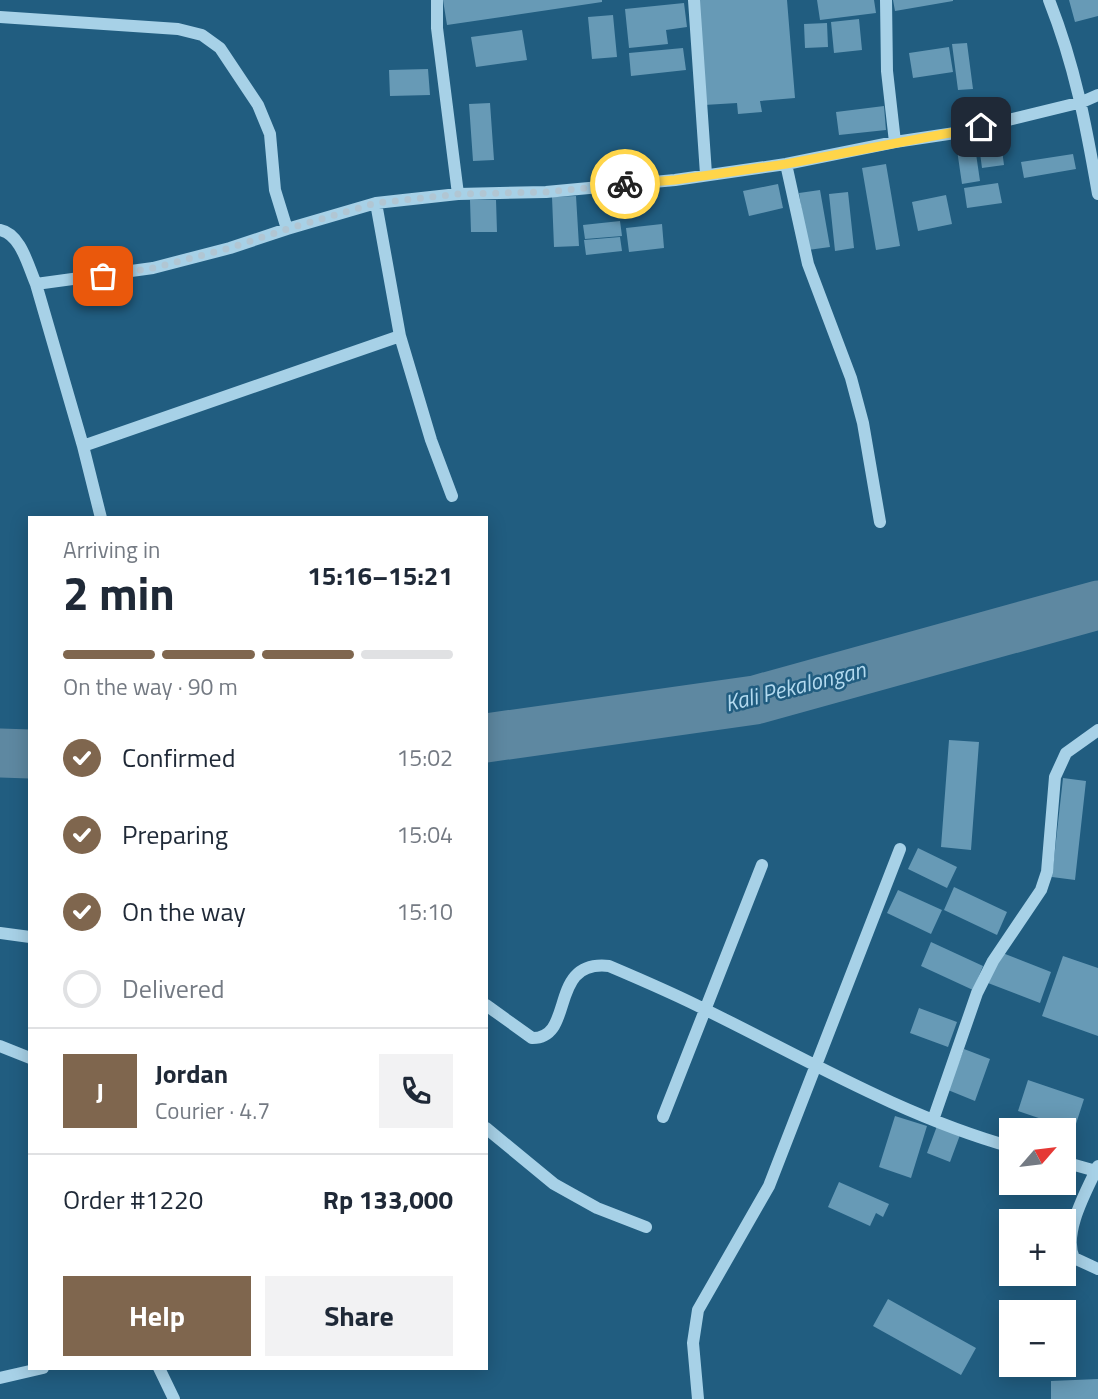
<!DOCTYPE html>
<html lang="en">
<head>
<meta charset="utf-8">
<style>
	body { margin:0; font-family:"Titillium Web",sans-serif; background:#f2f2f3; color:#1f2937; height:100vh; display:flex; flex-direction:column; font-size:26px; white-space:nowrap }
	* { box-sizing:border-box; margin:0 }
	p { font-size:23px; color:#747a83 }
	.icon { flex:none; width:38px; height:38px; fill:none; stroke:currentColor; stroke-width:2; stroke-linecap:round; stroke-linejoin:round }
	.map { position:relative; flex:1; overflow:hidden }
	.details { position:absolute; left:28px; top:516px; width:460px; height:854px; display:flex; flex-direction:column; background:#fff; border-radius:0px; box-shadow:0 4px 18px #0003 }
	.details>* { flex:none }
	.needle { width:46px; rotate:62deg }
	.tools { position:absolute; left:999px; top:1118px; display:grid; gap:14px }
	.tools a { display:grid; place-items:center; width:77px; height:77px; border-radius:0px; background:#fff; box-shadow:0 4px 18px #0003; font-size:35px }
	.pin { position:absolute; display:grid; place-items:center; width:60px; height:60px; color:#fff; margin:-30px; border-radius:14px; box-shadow:0 4px 10px #0006 }
	.courier { position:absolute; display:grid; place-items:center; width:70px; height:70px; margin:-35px; border:5px solid #ffd54a; border-radius:50%; background:#fff; color:#222; box-shadow:0 2px 9px #0007 }
	.headline em { font-style:normal; font-weight:700 }
	.headline div { display:flex; flex-direction:column-reverse }
	.headline { display:flex; align-items:center; justify-content:space-between; height:119px; padding:0 35px }
	h1 { font-size:46px; font-weight:700; line-height:52px }
	.bar { display:grid; grid-template-columns:repeat(4,1fr); gap:10px 7px; align-content:center; height:84px; padding:0 35px }
	.bar i { height:9px; border-radius:5px; background:#e0e1e3 }
	.bar .current { background:#7f664e }
	.bar p { grid-column:span 4 }
	.line { display:flex; align-items:center; gap:18px; padding:0 35px; border-top:2px solid #e0e1e3 }
	.line div { flex:1 }
	.round { display:grid; place-items:center; flex:none; width:74px; height:74px; border-radius:0px; background:#f2f2f3 }
	ol { padding:0 35px; list-style:none }
	li { display:flex; align-items:center; gap:21px; height:77px }
	li p { margin-inline-start:auto }
	li .icon { padding:7px; border-radius:50%; background:#7f664e; color:#fff; stroke-width:4 }
	li:last-child { color:#747a83 }
	li i { width:38px; height:38px; border:4px solid #e0e1e3; border-radius:50% }
	.button { display:flex; gap:14px; margin-top:auto; padding:14px 35px }
	.button a { flex:1; height:80px; border-radius:0px; background:#7f664e; color:#fff; font-size:28px; font-weight:700; line-height:80px; text-align:center }
	.button a+a { background:#f2f2f3; color:#1f2937 }
	.map>svg:first-child { display:block }
	.lines { fill:none; stroke-linecap:round; stroke-linejoin:round }
	.river { stroke:#5e88a1; stroke-width:49 }
	.building { fill:#679ab6 }
	.minor { stroke:#a7d1e7; stroke-width:12 }
	.done { stroke:#b1c6d3; stroke-width:7; stroke-dasharray:0 12.6 }
	.route { stroke:#ffd54a; stroke-width:9 }
	.labels { text-anchor:middle; dominant-baseline:central; stroke-width:5; stroke-linejoin:round; paint-order:stroke }
	.water-label { font-size:23px; font-style:italic; fill:#b3daef; stroke:#215d80 }
</style>
</head>
<body>
<div class="map">
<svg width="1098" height="1399" viewBox="0 0 1098 1399">
	<rect width="100%" height="100%" fill="#215d80"/>
	<g class="lines">
		<path class="river" d="M 486,738 L 755,700 L 1098,605
			M 0,753 L 30,754"/>
	</g>
	<path class="building" d="M 443,0 L 602,0 L 602,2 L 447,25 Z
		M 696,0 L 787,0 L 795,98 L 760,101 L 762,112 L 738,114 L 737,103 L 704,105 Z
		M 817,0 L 874,0 L 876,13 L 820,20 Z
		M 893,0 L 953,0 L 953,1 L 895,11 Z
		M 1069,0 L 1098,0 L 1098,16 L 1075,22 Z
		M 684,3 L 687,27 L 666,30 L 668,44 L 629,48 L 625,9 Z
		M 613,15 L 617,57 L 592,59 L 588,17 Z
		M 859,19 L 862,50 L 834,53 L 831,22 Z
		M 827,23 L 828,47 L 805,48 L 804,24 Z
		M 522,30 L 527,60 L 476,67 L 471,37 Z
		M 967,43 L 973,89 L 958,90 L 952,44 Z
		M 949,47 L 953,72 L 913,78 L 909,53 Z
		M 683,48 L 686,70 L 631,76 L 629,53 Z
		M 428,69 L 430,95 L 390,96 L 389,70 Z
		M 490,103 L 494,160 L 473,161 L 469,104 Z
		M 884,106 L 886,130 L 839,135 L 836,112 Z
		M 1000,135 L 1004,165 L 982,168 L 978,138 Z
		M 974,140 L 980,181 L 962,184 L 956,143 Z
		M 1073,154 L 1076,169 L 1024,178 L 1021,162 Z
		M 886,164 L 900,246 L 876,250 L 862,168 Z
		M 998,183 L 1002,203 L 967,208 L 964,188 Z
		M 778,184 L 783,208 L 749,216 L 743,191 Z
		M 820,190 L 830,247 L 808,250 L 799,193 Z
		M 848,192 L 854,248 L 835,251 L 829,194 Z
		M 946,195 L 952,224 L 918,231 L 912,202 Z
		M 576,196 L 579,246 L 554,247 L 552,197 Z
		M 470,200 L 496,200 L 497,232 L 471,232 Z
		M 620,221 L 622,236 L 585,239 L 583,225 Z
		M 662,224 L 664,248 L 629,252 L 626,228 Z
		M 620,237 L 622,251 L 586,255 L 584,240 Z
		M 949,740 L 979,742 L 971,850 L 941,847 Z
		M 1063,778 L 1086,781 L 1075,880 L 1052,877 Z
		M 918,848 L 957,867 L 947,888 L 908,869 Z
		M 954,887 L 1007,912 L 997,935 L 944,910 Z
		M 898,890 L 942,910 L 931,934 L 887,913 Z
		M 931,942 L 983,966 L 973,990 L 921,966 Z
		M 1000,952 L 1051,972 L 1040,1003 L 988,983 Z
		M 1063,956 L 1098,968 L 1098,1036 L 1042,1016 Z
		M 919,1008 L 957,1022 L 948,1047 L 910,1033 Z
		M 964,1049 L 990,1059 L 975,1101 L 948,1090 Z
		M 1028,1080 L 1084,1099 L 1074,1130 L 1018,1111 Z
		M 895,1116 L 927,1126 L 911,1178 L 879,1167 Z
		M 937,1126 L 960,1135 L 950,1162 L 927,1153 Z
		M 839,1182 L 889,1204 L 883,1217 L 876,1213 L 870,1226 L 828,1207 Z
		M 888,1299 L 976,1348 L 961,1375 L 873,1326 Z
		M 1098,1379 L 1098,1399 L 1051,1399 L 1051,1381 Z"/>
	<g class="lines">
		<path class="minor" d="M 437,0 L 437,28 L 458,194
			M 694,0 L 706,174
			M 886,0 L 887,71 L 895,142
			M 1049,0 C 1075,66 1086,125 1098,194
			M 0,17 L 178,29 L 202,35 L 220,48 L 258,105 L 270,134 L 275,190 L 287,229
			M 786,164 L 808,264 L 851,378 L 863,423 L 880,522
			M 376,203 L 400,336 L 431,440 L 452,496
			M 0,230 C 21,234 28,266 36,284 L 153,268 L 230,248 L 287,229 L 376,203 L 458,194 L 546,192 L 675,180 L 786,164 L 895,142 L 955,133 L 1082,102 L 1098,95
			M 36,284 L 83,446 L 101,518
			M 83,446 L 400,336
			M 0,933 L 30,937
			M 486,1005 L 532,1038 C 576,1039 547,959 609,966 C 642,980 675,994 706,1010 C 806,1059 904,1117 1012,1147
			M 0,1046 L 30,1058
			M 663,1117 L 762,865
			M 933,1120 L 977,993 L 993,961 L 1041,890 L 1047,872 L 1055,777 L 1066,753 L 1098,730
			M 486,1128 L 554,1184 L 597,1208 L 646,1227
			M 1064,1162 L 1096,1171
			M 1098,1166 C 1087,1190 1062,1233 1074,1258 L 1098,1269
			M 159,1368 L 174,1399
			M 0,1378 L 43,1368
			M 698,1399 L 693,1343 L 698,1310 L 769,1186 L 900,849"/>
	</g>
	<g class="lines">
		<path class="done" d="M 103,276 L 153,268 L 230,248 L 287,229 L 376,203 L 458,194 L 546,192 L 625,184"/>
		<path class="route" d="M 625,184 L 675,180 L 786,164 L 981,127"/>
	</g>
	<g class="labels">
		<g class="water-label">
			<text transform="translate(795 686) rotate(-14)">Kali Pekalongan</text>
		</g>
	</g>
</svg>
<div class="tools">
<a><svg class="needle" viewBox="-14 -14 28 28"><path d="M0-13l5 13h-10z" fill="#e53935"/><path d="M0 13l5-13h-10z" fill="#747a83"/></svg></a>
<a>+</a>
<a>−</a>
</div>
<div class="pin" style="left:103px;top:276px;background:#ea580c"><svg class="icon" aria-label="bag" viewBox="0 0 24 24"><path d="M5 8h14l-1 12H6zM9 8a3 3 0 0 1 6 0"/></svg></div>
<div class="pin" style="left:981px;top:127px;background:#1f2937"><svg class="icon" aria-label="home" viewBox="0 0 24 24"><path d="M3 11l9-7 9 7M6 9v11h12V9"/></svg></div>
<div class="courier" style="left:625px;top:184px"><svg class="icon" aria-label="bike" viewBox="0 0 24 24"><circle cx="6" cy="16" r="4"/><circle cx="18" cy="16" r="4"/><path d="M6 16l4-8h5l3 8M10 8l3 8H6M13 5h3"/></svg></div>
<section class="details">
<div class="headline"><div><h1>2 min</h1><p>Arriving in</p></div><em>15:16–15:21</em></div>
<div class="bar"><i class="current"></i><i class="current"></i><i class="current"></i><i></i><p>On the way · 90 m</p></div>
<ol>
<li><svg class="icon" aria-label="check" viewBox="0 0 24 24"><path d="M5 12l5 5 9-10"/></svg>Confirmed<p>15:02</p></li>
<li><svg class="icon" aria-label="check" viewBox="0 0 24 24"><path d="M5 12l5 5 9-10"/></svg>Preparing<p>15:04</p></li>
<li><svg class="icon" aria-label="check" viewBox="0 0 24 24"><path d="M5 12l5 5 9-10"/></svg>On the way<p>15:10</p></li>
<li><i></i>Delivered</li>
</ol>
<div class="line" style="height:126px"><b class="round" style="background:#7f664e;color:#fff">J</b><div><b>Jordan</b><p>Courier · 4.7</p></div><a class="round"><svg class="icon" aria-label="phone" viewBox="0 0 24 24"><path d="M5 4h4l2 5-3 2q2 4 5 5l2-3 5 2v4C11 20 4 13 5 4z"/></svg></a></div>
<div class="line" style="height:91px"><div>Order #1220</div><b>Rp 133,000</b></div>
<div class="button"><a>Help</a><a>Share</a></div>
</section>
</div>
</body>
</html>
